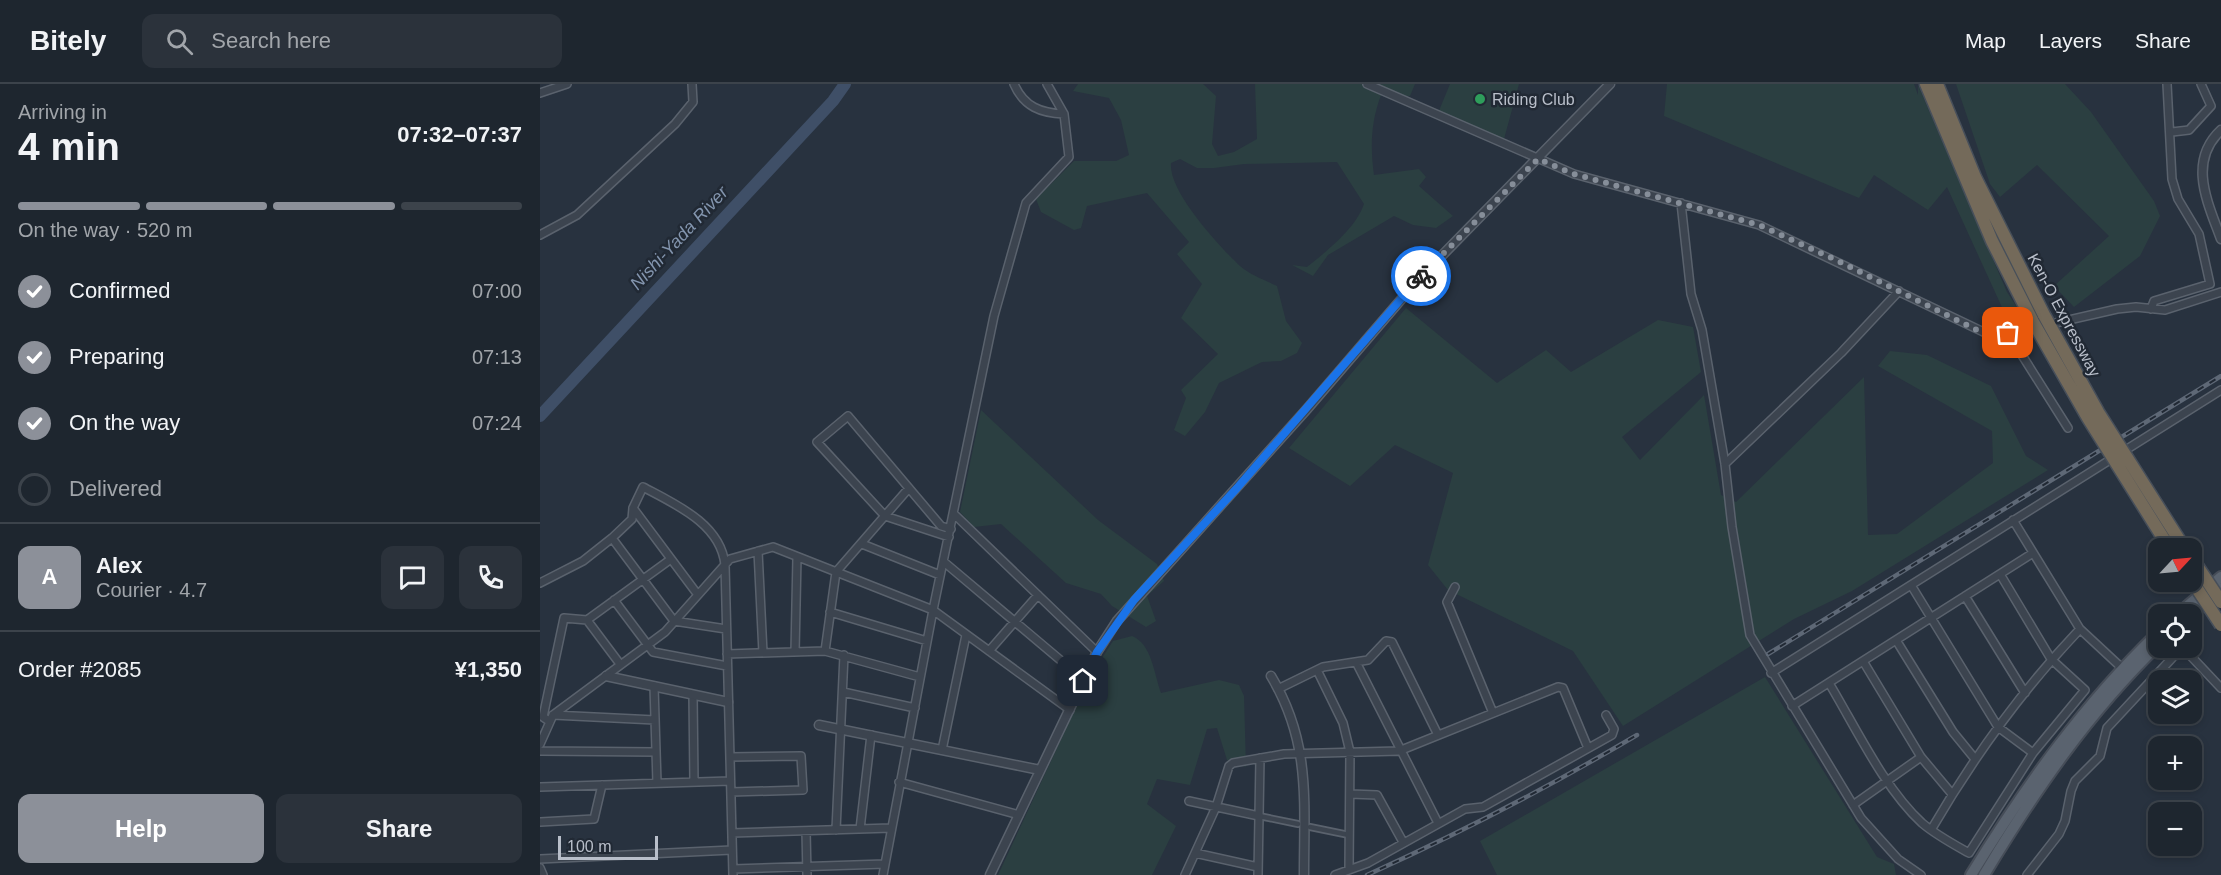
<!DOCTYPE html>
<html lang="en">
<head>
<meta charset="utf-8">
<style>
	body { margin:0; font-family:Helvetica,sans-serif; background:#2b323b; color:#f1f3f6; height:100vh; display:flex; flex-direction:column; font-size:22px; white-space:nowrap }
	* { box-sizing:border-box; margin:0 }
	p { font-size:20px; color:#a1a5aa }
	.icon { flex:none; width:33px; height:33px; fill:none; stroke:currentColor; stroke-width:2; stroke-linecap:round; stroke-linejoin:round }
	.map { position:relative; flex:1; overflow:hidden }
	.details { display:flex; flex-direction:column; background:#1e262f; width:540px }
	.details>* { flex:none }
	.needle { width:39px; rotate:64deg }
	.controls { position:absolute; left:1608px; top:454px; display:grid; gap:12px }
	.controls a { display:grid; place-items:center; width:54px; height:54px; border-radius:12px; background:#1e262f; box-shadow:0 3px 9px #0003,0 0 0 2px #3c434b; font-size:30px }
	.scale { position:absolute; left:18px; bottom:15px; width:100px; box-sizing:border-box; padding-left:6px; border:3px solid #b9bfca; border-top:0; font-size:16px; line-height:21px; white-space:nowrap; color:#b9bfca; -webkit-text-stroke:4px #212934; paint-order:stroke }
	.pin { position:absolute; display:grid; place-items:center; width:51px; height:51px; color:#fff; margin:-26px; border-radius:12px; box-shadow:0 3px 9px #0006 }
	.courier { position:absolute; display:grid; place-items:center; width:60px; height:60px; margin:-30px; border:4px solid #1a73e8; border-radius:50%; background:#fff; color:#222; box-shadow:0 2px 8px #0007 }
	.head em { font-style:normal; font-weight:700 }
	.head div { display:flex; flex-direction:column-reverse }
	.head { display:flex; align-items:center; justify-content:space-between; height:102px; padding:0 18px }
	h1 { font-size:39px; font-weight:700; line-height:45px }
	.bar { display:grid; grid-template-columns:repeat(4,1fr); gap:9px 6px; align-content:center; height:72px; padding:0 18px }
	.bar i { height:8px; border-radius:4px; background:#3c434b }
	.bar .active { background:#8c9099 }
	.bar p { grid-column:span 4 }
	.line { display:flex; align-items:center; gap:15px; padding:0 18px; border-top:2px solid #3c434b }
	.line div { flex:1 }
	.round { display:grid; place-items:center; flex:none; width:63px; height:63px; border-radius:12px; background:#2b323b }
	ol { padding:0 18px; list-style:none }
	li { display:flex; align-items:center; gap:18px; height:66px }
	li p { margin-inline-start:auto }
	li .icon { padding:6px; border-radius:50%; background:#8c9099; color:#fff; stroke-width:4 }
	li:last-child { color:#a1a5aa }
	li i { width:33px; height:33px; border:3px solid #3c434b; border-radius:50% }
	.button { display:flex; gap:12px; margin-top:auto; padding:12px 18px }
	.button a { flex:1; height:69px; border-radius:12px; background:#8c9099; color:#fff; font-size:24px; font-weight:700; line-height:69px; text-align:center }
	.button a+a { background:#2b323b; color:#f1f3f6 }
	header { display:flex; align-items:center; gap:36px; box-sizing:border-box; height:84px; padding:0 30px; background:#1e262f; border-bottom:2px solid #3c434b }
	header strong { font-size:28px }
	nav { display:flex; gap:33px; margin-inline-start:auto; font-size:21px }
	.search { width:420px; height:54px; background:#2b323b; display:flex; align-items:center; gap:15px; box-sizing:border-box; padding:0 21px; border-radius:12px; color:#a1a5aa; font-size:22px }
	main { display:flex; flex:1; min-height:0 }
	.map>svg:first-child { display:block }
	.green { fill:#2b3f41 }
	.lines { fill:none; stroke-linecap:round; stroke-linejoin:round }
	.river { stroke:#3f4f67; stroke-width:12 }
	.pedestrian-casing { stroke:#5a626d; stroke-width:8 }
	.minor-casing { stroke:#5a626d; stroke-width:10 }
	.tertiary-casing { stroke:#5a626d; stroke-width:11 }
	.primary-casing { stroke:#464d58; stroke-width:14 }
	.motorway-casing { stroke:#474f5a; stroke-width:15 }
	.pedestrian { stroke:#3c444f; stroke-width:4.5 }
	.minor { stroke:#3c444f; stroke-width:7 }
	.tertiary { stroke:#3c444f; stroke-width:8 }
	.primary { stroke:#5a636f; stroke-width:10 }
	.motorway { stroke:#746a5a; stroke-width:12 }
	.rail-casing { stroke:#5e6876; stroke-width:4.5 }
	.rail { stroke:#212934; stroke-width:2; stroke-dasharray:7; stroke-linecap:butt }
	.motorway-bridge-casing { stroke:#474f5a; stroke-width:15; stroke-linecap:butt }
	.motorway-bridge { stroke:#746a5a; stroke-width:12 }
	.done { stroke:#868e99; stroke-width:6; stroke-dasharray:0 10.8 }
	.route { stroke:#1a73e8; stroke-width:8 }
	.leisure-dot { fill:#2e9e5b; stroke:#212934; stroke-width:2 }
	.labels { text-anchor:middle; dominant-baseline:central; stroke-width:5; stroke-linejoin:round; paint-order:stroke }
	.poi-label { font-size:16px; fill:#b9bfca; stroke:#212934; text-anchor:start }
	.street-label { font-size:16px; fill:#b9bfca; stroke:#212934 }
	.water-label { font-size:18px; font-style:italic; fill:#8395ae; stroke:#212934 }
</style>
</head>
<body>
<header>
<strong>Bitely</strong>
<div class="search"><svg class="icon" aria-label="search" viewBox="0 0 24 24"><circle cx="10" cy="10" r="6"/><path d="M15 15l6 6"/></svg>Search here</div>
<nav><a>Map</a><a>Layers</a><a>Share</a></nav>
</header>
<main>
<section class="details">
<div class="head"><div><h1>4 min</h1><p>Arriving in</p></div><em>07:32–07:37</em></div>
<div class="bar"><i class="active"></i><i class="active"></i><i class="active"></i><i></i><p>On the way · 520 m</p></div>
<ol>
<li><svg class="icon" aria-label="check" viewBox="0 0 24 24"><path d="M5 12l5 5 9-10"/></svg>Confirmed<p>07:00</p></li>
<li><svg class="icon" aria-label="check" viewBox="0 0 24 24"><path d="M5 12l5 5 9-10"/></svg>Preparing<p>07:13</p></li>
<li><svg class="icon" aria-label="check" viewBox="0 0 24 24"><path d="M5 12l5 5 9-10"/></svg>On the way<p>07:24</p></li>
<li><i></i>Delivered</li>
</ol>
<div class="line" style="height:108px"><b class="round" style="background:#8c9099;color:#fff">A</b><div><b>Alex</b><p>Courier · 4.7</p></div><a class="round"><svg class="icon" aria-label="chat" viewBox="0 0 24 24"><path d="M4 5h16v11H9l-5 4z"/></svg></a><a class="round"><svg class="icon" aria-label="phone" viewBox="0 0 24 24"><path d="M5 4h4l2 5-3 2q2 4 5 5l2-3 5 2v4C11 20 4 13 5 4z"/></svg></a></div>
<div class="line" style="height:78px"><div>Order #2085</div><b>¥1,350</b></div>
<div class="button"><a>Help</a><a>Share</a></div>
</section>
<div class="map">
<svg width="1681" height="791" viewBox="0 0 1681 791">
	<rect width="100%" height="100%" fill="#28323f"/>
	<path class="green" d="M 538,0 L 663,0 L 676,12 L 672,60 L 678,72 L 694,68 L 717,55 L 715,0 L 875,0 L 870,12 L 841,11 C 831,38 830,62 834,91 L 879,85 L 886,93 L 879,102 L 913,132 L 896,144 L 873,141 L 854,132 L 788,171 L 773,192 L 752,181 L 767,183 C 787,167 816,144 824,120 L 797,78 L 704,80 L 674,84 L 657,84 L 640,75 L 631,79 C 628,107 679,162 700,182 C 710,191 725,196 737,202 L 746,237 L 762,259 L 757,269 L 741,277 L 722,278 L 679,299 L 665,328 L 645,352 L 634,346 L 646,314 L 641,306 L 678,270 L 641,234 L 662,200 L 637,170 L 649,158 L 607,109 L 547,122 L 541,144 L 534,146 L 501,128 L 496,115 L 534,77 L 576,77 L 589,71 L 581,36 L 569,14 L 533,7 Z
		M 910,0 L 979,0 L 964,55 L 898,29 Z
		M 1127,0 L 1374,0 L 1378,11 L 1378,1 L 1467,208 L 1486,237 L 1471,243 L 1407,103 L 1388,126 L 1334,91 L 1319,114 L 1124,32 Z
		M 1416,0 L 1525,0 L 1551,28 L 1614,117 L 1620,132 L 1600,172 L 1534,223 L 1514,202 L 1569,152 L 1497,81 L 1460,113 L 1450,100 Z
		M 866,224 L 957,299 L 1006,266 L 1031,288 L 1118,236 L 1153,243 L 1161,288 L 1082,353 L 1100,376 L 1164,311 L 1181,411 L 1196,418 L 1324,293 L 1328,451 L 1357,450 L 1453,379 L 1452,347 L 1338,282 L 1350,267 L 1387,271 L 1451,302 L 1486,372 L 1508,386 L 1312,507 L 1254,535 L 1083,642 L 1033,567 L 908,506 L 888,481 L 913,389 L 855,361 L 810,402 L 749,364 Z
		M 441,326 L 558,436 L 617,480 L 624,497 L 607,512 L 616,537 L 606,543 L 572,522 L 561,510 L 526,499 L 461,440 L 434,443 L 420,428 Z
		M 592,552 C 612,560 614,590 621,609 L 679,596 L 699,601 L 704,612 L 706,683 L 687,676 L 677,644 L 667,645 L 650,701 L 617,695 L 607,720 L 636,742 L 612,791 L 458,791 L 551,591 L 573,557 Z
		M 1225,593 L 1337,773 L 1354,780 L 1356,791 L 957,791 L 940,757 Z"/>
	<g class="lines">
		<path class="river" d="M 0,332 L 293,17 L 305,0"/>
		<g class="pedestrian-casing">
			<path id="pedestrian" d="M 719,732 L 758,740
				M 770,743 L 809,751"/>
		</g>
		<g class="minor-casing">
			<path id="minor" d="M 474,0 C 484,23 501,29 524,30
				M 827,0 L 1034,90 L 1219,141 L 1454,253 L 1577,225 L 1596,223 L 1625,226 L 1681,208
				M 0,9 L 27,0
				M 1632,48 L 1649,46 L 1671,22 L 1661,0
				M 1141,119 L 1151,210 L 1162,246 L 1185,380 L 1192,443 L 1210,551 L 1321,734 L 1358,775 L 1381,791
				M 0,151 L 37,131 L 135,40 L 153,18 L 152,0
				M 1611,225 L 1614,217 L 1670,200 L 1659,150 L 1638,115 L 1632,95 L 1627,0
				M 1468,249 L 1528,344
				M 1185,380 L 1301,269 L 1359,207
				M 93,424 L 158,511
				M 414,430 L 557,568
				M 1473,436 L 1540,545 L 1583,585
				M 409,453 L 345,432 L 277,358 L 308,332 L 401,442 L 411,445
				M 72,454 L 134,537 L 186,545
				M 322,460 L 400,491
				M 218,467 L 223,569
				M 404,478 L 544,596
				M 0,499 L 43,477 L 72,454 L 92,435 L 93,424 L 103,403 C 135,420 181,440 185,481 L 193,791
				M 1371,501 L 1458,643 L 1493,669
				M 915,503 L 907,518 L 953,629
				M 1425,512 L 1485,609
				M 74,516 L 113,568 L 187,582
				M 290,528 L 387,557
				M 1356,556 L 1413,648 L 1435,675
				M 285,567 L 296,488 L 369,404
				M 449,567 L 498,511
				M 255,568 L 257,473
				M 187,570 L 285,567 L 380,593
				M 1323,577 L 1381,673 L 1412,710
				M 816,578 L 898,739
				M 80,580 L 47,536 L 131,475
				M 1231,589 L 1681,306
				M 779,590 L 803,639 L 810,668 L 809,786
				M 1289,599 C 1316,644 1344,704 1382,739 C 1396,751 1413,760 1429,769 L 1493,669 L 1545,606 L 1511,575 L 1460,490
				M 114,602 L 117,699
				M 738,605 L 783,583 L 828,576 L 846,557 L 852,558 L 898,651
				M 303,608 L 375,624
				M 153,611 L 154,698
				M 1252,622 L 1493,469
				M 13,631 L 115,636
				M 9,637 L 3,633 L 24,534 L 47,536
				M 0,660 L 13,631 L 125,548 L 190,475 L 233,463 L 393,526 L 530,626
				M 402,666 L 426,551
				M 0,667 L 116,668
				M 190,673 L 261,672 L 263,706 L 191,708
				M 359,698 L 479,731
				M 0,703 L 190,697
				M 810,710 L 837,711 L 863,758
				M 649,717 L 719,732
				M 1313,721 L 1381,673
				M 0,738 L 54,735 L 62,701
				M 320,745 L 331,651
				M 296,746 L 304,571
				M 1391,746 C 1433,674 1482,606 1540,545
				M 266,747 L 267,791
				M 192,749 L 351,744
				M 655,769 L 718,783
				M 0,775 L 192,766
				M 0,784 L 3,791
				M 193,785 L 345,780
				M 343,791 L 393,526 L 454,232 L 486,119 L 529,73 L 524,30 L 507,0
				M 645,791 L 676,723 L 689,682 L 693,679 L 744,670 L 859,667 L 1018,603 L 1023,604 L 1048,664
				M 718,791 L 720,674
				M 795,791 L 828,779 L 925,725 L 943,723 L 1072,651 L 1074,645 L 1066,631
				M 1487,791 L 1519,750 L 1525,737 L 1531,707 L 1535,697 L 1560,672 L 1567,644 L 1634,572 L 1647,568 L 1681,604"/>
		</g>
		<g class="tertiary-casing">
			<path id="tertiary" d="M 1681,46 C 1647,78 1668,119 1681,155
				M 66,592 L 188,618
				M 731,592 C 771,658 764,718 764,791
				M 279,641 L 500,686
				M 450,791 L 557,568 L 577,537 L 767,325 L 877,197 L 1070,0"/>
		</g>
		<g class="primary-casing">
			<path id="primary" d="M 1637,531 L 1681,493
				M 1650,531 L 1681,505
				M 1431,791 C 1485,703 1544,620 1618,549
				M 1444,791 C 1494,708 1548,629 1618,561"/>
		</g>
		<g class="motorway-casing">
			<path id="motorway" d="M 1386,0 L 1452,157 L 1493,238
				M 1397,0 L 1435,93 L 1504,231"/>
		</g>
		<use href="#pedestrian" class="pedestrian"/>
		<use href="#minor" class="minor"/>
		<use href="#tertiary" class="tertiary"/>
		<use href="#primary" class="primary"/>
		<use href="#motorway" class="motorway"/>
		<g class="rail-casing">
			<path id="rail" d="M 1228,570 L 1681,292
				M 827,791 C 920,749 1009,703 1097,651"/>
		</g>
		<use href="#rail" class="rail"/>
		<g class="motorway-bridge-casing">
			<path id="motorway-bridge" d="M 1504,231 L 1558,328 L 1645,465
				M 1493,238 L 1548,334 L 1630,465
				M 1652,474 L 1681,518
				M 1652,497 L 1681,541"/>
		</g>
		<use href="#motorway-bridge" class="motorway-bridge"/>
	</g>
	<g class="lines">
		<path class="done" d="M 881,192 L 998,75 L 1034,90 L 1219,141 L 1296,176 L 1437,246 L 1454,253 L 1468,249"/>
		<path class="route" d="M 543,597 L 557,568 L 594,516 L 697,404 L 881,192"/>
	</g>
	<circle class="leisure-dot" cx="940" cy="15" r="6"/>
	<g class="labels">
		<g class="poi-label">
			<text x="952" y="15">Riding Club</text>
		</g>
		<g class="street-label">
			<text transform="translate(1524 231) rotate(62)">Ken-O Expressway</text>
		</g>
		<g class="water-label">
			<text transform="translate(139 154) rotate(-47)">Nishi-Yada River</text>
		</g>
	</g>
</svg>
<div class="controls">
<a><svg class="needle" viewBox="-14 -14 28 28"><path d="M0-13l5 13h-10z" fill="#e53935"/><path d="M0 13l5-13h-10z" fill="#a1a5aa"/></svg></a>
<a><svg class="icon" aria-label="locate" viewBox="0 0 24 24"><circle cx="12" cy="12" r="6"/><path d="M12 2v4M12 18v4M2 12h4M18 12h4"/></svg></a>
<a><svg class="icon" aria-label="layers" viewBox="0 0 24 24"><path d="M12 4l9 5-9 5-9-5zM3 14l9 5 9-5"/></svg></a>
<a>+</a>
<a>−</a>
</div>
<div class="scale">100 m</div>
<div class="pin" style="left:1468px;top:249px;background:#ea580c"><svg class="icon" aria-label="bag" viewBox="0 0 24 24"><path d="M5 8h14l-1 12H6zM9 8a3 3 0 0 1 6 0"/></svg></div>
<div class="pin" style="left:543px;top:597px;background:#1f2937"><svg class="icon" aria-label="home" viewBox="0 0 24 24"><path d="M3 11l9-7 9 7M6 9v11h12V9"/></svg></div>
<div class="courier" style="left:881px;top:192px"><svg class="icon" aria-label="bike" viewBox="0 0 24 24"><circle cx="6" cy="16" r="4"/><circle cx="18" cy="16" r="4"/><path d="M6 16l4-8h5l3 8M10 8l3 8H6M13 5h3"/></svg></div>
</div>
</main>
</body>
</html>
